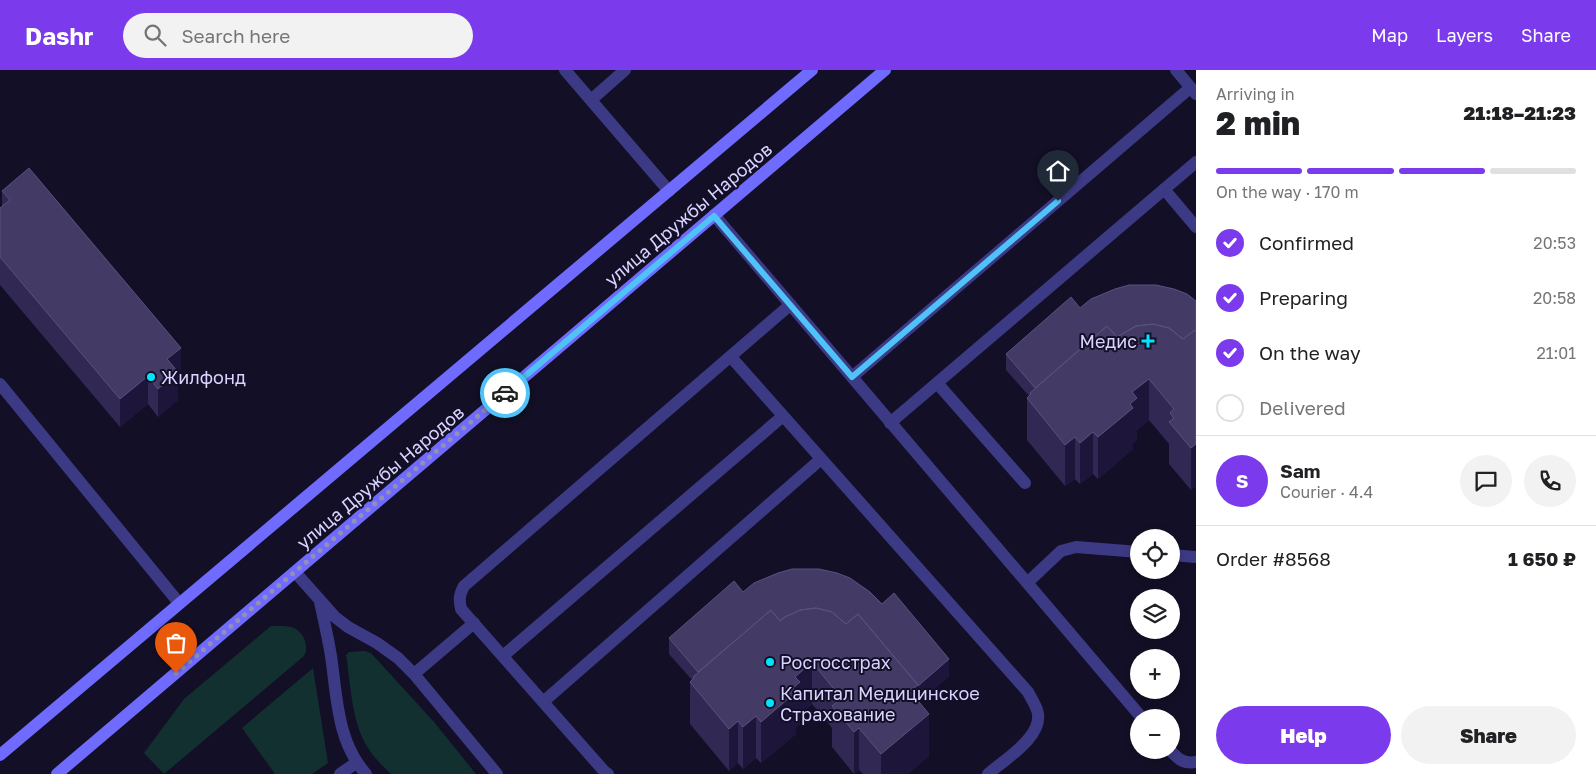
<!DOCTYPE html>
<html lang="en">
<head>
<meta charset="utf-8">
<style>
	body { margin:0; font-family:"Golos Text",sans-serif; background:#f2f2f2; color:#202124; height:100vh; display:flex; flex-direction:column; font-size:19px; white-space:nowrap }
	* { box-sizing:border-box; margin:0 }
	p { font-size:16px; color:#757577 }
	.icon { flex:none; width:28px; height:28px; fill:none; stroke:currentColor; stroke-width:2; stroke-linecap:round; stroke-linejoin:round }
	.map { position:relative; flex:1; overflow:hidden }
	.sheet { display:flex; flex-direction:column; background:#fff; width:400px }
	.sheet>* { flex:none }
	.tools { position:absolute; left:1130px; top:459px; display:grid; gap:10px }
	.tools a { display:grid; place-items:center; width:50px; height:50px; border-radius:50%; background:#fff; box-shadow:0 2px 8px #0003; font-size:25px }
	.pin { position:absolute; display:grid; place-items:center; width:42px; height:42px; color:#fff; margin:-51px -21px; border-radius:50% 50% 50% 0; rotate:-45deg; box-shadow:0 0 5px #0007 }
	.pin .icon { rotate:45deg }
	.courier { position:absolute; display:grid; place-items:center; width:50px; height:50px; margin:-25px; border:4px solid #4fc3f7; border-radius:50%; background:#fff; color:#222; box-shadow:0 1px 6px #0007 }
	.head em { font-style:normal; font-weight:800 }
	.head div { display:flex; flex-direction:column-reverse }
	.head { display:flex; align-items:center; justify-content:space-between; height:85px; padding:0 20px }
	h1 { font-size:32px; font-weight:800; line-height:38px }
	.bar { display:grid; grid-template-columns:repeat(4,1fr); gap:8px 5px; align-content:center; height:60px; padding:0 20px }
	.bar i { height:6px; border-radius:4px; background:#e0e0e0 }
	.bar .current { background:#7c3aed }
	.bar p { grid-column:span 4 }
	.line { display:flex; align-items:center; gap:12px; padding:0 20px; border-top:1px solid #e0e0e0 }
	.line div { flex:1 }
	.round { display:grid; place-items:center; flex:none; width:52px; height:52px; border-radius:26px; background:#f2f2f2 }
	ol { padding:0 20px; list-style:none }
	li { display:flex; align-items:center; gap:15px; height:55px }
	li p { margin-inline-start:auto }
	li .icon { padding:5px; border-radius:50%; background:#7c3aed; color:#fff; stroke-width:4 }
	li:last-child { color:#757577 }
	li i { width:28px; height:28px; border:2px solid #e0e0e0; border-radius:50% }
	.action { display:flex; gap:10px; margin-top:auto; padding:10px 20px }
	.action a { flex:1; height:58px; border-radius:30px; background:#7c3aed; color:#fff; font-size:20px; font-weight:800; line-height:58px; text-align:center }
	.action a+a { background:#f2f2f2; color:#202124 }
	header { display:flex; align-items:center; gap:30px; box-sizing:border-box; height:70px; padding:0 25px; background:#7c3aed; color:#fff }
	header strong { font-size:24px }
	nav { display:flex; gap:28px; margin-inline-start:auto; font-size:18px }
	.search { width:350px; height:45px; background:#f2f2f2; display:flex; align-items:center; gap:12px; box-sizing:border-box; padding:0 18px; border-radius:28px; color:#757577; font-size:19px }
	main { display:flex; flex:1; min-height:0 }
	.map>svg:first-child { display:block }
	.green { fill:#12302f }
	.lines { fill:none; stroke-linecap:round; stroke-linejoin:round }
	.lane { stroke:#3d3a85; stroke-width:12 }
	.secondary { stroke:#6f6bff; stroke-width:12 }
	.wall { fill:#312854 }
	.shaded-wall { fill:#1d163a }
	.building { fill:#433a66; stroke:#5a527e }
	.done { stroke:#948fb3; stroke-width:5; stroke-dasharray:0 9 }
	.route { stroke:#4fc3f7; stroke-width:6 }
	.poi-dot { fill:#00e5ff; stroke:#130f26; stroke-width:2 }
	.labels { text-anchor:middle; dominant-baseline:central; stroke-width:4; stroke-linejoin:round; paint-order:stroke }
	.street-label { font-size:18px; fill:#d9d4ff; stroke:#130f26 }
	.poi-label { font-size:18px; fill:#d9d4ff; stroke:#130f26; text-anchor:start }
</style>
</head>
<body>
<header>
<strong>Dashr</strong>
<div class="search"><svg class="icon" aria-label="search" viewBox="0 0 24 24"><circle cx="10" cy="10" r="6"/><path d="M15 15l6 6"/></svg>Search here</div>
<nav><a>Map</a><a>Layers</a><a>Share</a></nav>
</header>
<main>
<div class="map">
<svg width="1196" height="704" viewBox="0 0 1196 704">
	<rect width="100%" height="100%" fill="#130f26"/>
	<path class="green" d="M 271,556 C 278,556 290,555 296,559 C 305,565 309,577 304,586 L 164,704 L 144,683 L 184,629 Z
		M 365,581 L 371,583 L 434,652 L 476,704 L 391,704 C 383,696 374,688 368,678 C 351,651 351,615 346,585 L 349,582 Z
		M 313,598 L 328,693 L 312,704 L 275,704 L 242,658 Z"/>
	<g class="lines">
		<path class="lane" d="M 565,0 L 669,121
			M 1176,0 L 1196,24
			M 591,30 L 625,0
			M 1164,119 L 1196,157
			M 714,145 L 852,307 L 1190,18
			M 731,287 L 1028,622 C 1031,628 1035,634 1037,640 C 1046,665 1004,690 988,704
			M 852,307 L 1142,648
			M 937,313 L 1025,413
			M 0,314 L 179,533
			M 890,353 L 1196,92
			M 1171,485 L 1196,487
			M 295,502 L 335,547 L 348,557 L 377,573 L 398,588 L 414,604 L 497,704
			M 1027,513 L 1061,481 L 1076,477 L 1139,482
			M 320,532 C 324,550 328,568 331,586 C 337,627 337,672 366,704
			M 503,586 L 783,346
			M 414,604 L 474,553
			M 543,632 L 821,389
			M 1170,680 C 1178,689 1183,694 1196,692
			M 340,704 L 356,693
			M 608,704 L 604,701 L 461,539 C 459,530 459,525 464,516 L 790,235"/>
		<path class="secondary" d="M 0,685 L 812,0
			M 57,704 L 885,0"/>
	</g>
	<path class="wall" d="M 2,121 L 181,306 L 178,308 L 178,330 L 158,347 L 148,334 L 120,357 L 0,215 L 0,138 L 2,137 Z
		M 1196,231 L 1196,416 L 1191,420 L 1169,394 L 1169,374 L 1149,350 L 1137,360 L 1137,369 L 1133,373 L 1133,379 L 1098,409 L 1093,404 L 1080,414 L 1075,409 L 1065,416 L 1027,370 L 1027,328 L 1029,326 L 1006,300 L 1006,284 L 1080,238 Z
		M 743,522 L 949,606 L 919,632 L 929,686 L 908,704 L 863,704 L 859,700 L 854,704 L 832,677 L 832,658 L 812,634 L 800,645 L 800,654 L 796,657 L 796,664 L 761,693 L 756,688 L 743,699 L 738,693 L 729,701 L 690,654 L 690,612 L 692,610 L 669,584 L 669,568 Z"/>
	<path class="shaded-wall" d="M 181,278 L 181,306 L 178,308 L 178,330 L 158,347 L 158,319 L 167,289 Z
		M 148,306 L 148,334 L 120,357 L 120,329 Z
		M 1149,309 L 1149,350 L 1137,360 L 1137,369 L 1133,373 L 1133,379 L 1098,409 L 1098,367 L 1130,334 L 1132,322 Z
		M 1093,362 L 1093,404 L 1080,414 L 1080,373 Z
		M 1075,367 L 1075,409 L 1065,416 L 1065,375 Z
		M 1196,374 L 1196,416 L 1191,420 L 1191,378 Z
		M 949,589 L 949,606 L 918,632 L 929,644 L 929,686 L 908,704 L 881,704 L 881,684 L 910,621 Z
		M 812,592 L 812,634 L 800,645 L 800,654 L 796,657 L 796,664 L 761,693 L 761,652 L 793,618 L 795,607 Z
		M 756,646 L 756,688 L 743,699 L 743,657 Z
		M 738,651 L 738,693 L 729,701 L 729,659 Z
		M 859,658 L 859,700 L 854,704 L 854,662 Z"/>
	<path class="building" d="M 29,98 L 181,278 L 167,289 L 178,302 L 158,319 L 148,306 L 120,329 L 0,187 L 0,138 L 10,130 L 2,121 Z
		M 1129,215 L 1156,215 L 1174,219 L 1187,224 L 1196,231 L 1196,262 L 1195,260 L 1183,269 L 1169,258 L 1153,254 L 1136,256 L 1117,267 L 1107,256 L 1035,318 L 1006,284 L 1071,227 L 1080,238 L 1091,229 L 1115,219 Z
		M 1153,254 L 1169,258 L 1183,269 L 1195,260 L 1196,262 L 1196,374 L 1191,378 L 1169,352 L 1174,348 L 1170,343 L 1174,339 L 1149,309 L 1132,322 L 1137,328 L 1130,334 L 1133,338 L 1098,367 L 1093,362 L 1080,373 L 1075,367 L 1065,375 L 1027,328 L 1031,324 L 1030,323 L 1107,256 L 1117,267 L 1136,256 Z
		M 792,499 L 819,499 L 837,503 L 850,508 L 870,522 L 882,534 L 894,523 L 949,589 L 918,616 L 918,615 L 858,544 L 846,554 L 832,542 L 816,538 L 800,540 L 785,547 L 780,551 L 771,540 L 698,602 L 669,568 L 734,511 L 743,522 L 754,513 L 778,503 Z
		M 816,538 L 832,542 L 846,554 L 858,544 L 918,615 L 910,621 L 929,644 L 881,684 L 859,658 L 854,662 L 832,636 L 837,632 L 833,627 L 837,623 L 812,592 L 795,607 L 800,612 L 793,618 L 796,622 L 761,652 L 756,646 L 743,657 L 738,651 L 729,659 L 690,612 L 694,608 L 693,607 L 771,540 L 780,551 L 785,547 L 800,540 Z"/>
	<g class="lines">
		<path class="done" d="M 176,603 L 505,323"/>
		<path class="route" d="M 505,323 L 714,146 L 852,307 L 1058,131"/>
	</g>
	<g class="poi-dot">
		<path d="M1145.5 263.5h5v5h5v5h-5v5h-5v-5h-5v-5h5z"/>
		<circle cx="151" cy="307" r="5"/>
		<circle cx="770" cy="592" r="5"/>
		<circle cx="770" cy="633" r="5"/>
	</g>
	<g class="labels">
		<g class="street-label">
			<text transform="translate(688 144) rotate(-40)">улица Дружбы Народов</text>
			<text transform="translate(380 407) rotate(-40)">улица Дружбы Народов</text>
		</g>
		<g class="poi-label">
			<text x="1137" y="271" text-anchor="end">Медис</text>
			<text x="161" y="307">Жилфонд</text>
			<text x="780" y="592">Росгосстрах</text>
			<text x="780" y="623">Капитал Медицинское<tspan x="780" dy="21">Страхование</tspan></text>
		</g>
	</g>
</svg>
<div class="tools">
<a><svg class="icon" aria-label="locate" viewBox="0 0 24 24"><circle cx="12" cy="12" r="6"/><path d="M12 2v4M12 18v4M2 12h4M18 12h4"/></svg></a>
<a><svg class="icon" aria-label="layers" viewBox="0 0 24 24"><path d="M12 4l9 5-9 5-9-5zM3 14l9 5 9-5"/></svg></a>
<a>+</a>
<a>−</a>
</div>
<div class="pin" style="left:176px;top:603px;background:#ea580c"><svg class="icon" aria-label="bag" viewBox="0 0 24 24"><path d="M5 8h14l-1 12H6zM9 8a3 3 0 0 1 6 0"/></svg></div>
<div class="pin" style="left:1058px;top:131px;background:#1f2937"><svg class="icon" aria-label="home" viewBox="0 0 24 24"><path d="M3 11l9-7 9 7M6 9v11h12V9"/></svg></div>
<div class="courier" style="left:505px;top:323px"><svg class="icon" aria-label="car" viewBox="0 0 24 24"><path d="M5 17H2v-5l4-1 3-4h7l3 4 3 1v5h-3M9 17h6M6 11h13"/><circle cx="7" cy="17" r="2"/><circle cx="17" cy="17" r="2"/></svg></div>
</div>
<section class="sheet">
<div class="head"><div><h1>2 min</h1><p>Arriving in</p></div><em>21:18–21:23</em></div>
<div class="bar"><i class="current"></i><i class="current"></i><i class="current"></i><i></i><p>On the way · 170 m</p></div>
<ol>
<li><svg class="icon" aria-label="check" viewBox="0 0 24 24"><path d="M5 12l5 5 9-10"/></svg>Confirmed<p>20:53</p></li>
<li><svg class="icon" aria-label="check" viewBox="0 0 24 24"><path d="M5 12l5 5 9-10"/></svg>Preparing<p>20:58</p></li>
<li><svg class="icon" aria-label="check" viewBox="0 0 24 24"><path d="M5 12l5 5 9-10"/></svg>On the way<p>21:01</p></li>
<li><i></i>Delivered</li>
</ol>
<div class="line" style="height:90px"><b class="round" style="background:#7c3aed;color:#fff">S</b><div><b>Sam</b><p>Courier · 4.4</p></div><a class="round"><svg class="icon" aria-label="chat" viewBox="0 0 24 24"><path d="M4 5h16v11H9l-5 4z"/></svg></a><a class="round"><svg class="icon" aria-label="phone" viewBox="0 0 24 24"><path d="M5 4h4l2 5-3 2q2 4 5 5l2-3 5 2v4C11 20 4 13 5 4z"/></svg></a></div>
<div class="line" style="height:65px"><div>Order #8568</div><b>1 650 ₽</b></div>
<div class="action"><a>Help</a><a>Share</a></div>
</section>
</main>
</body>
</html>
